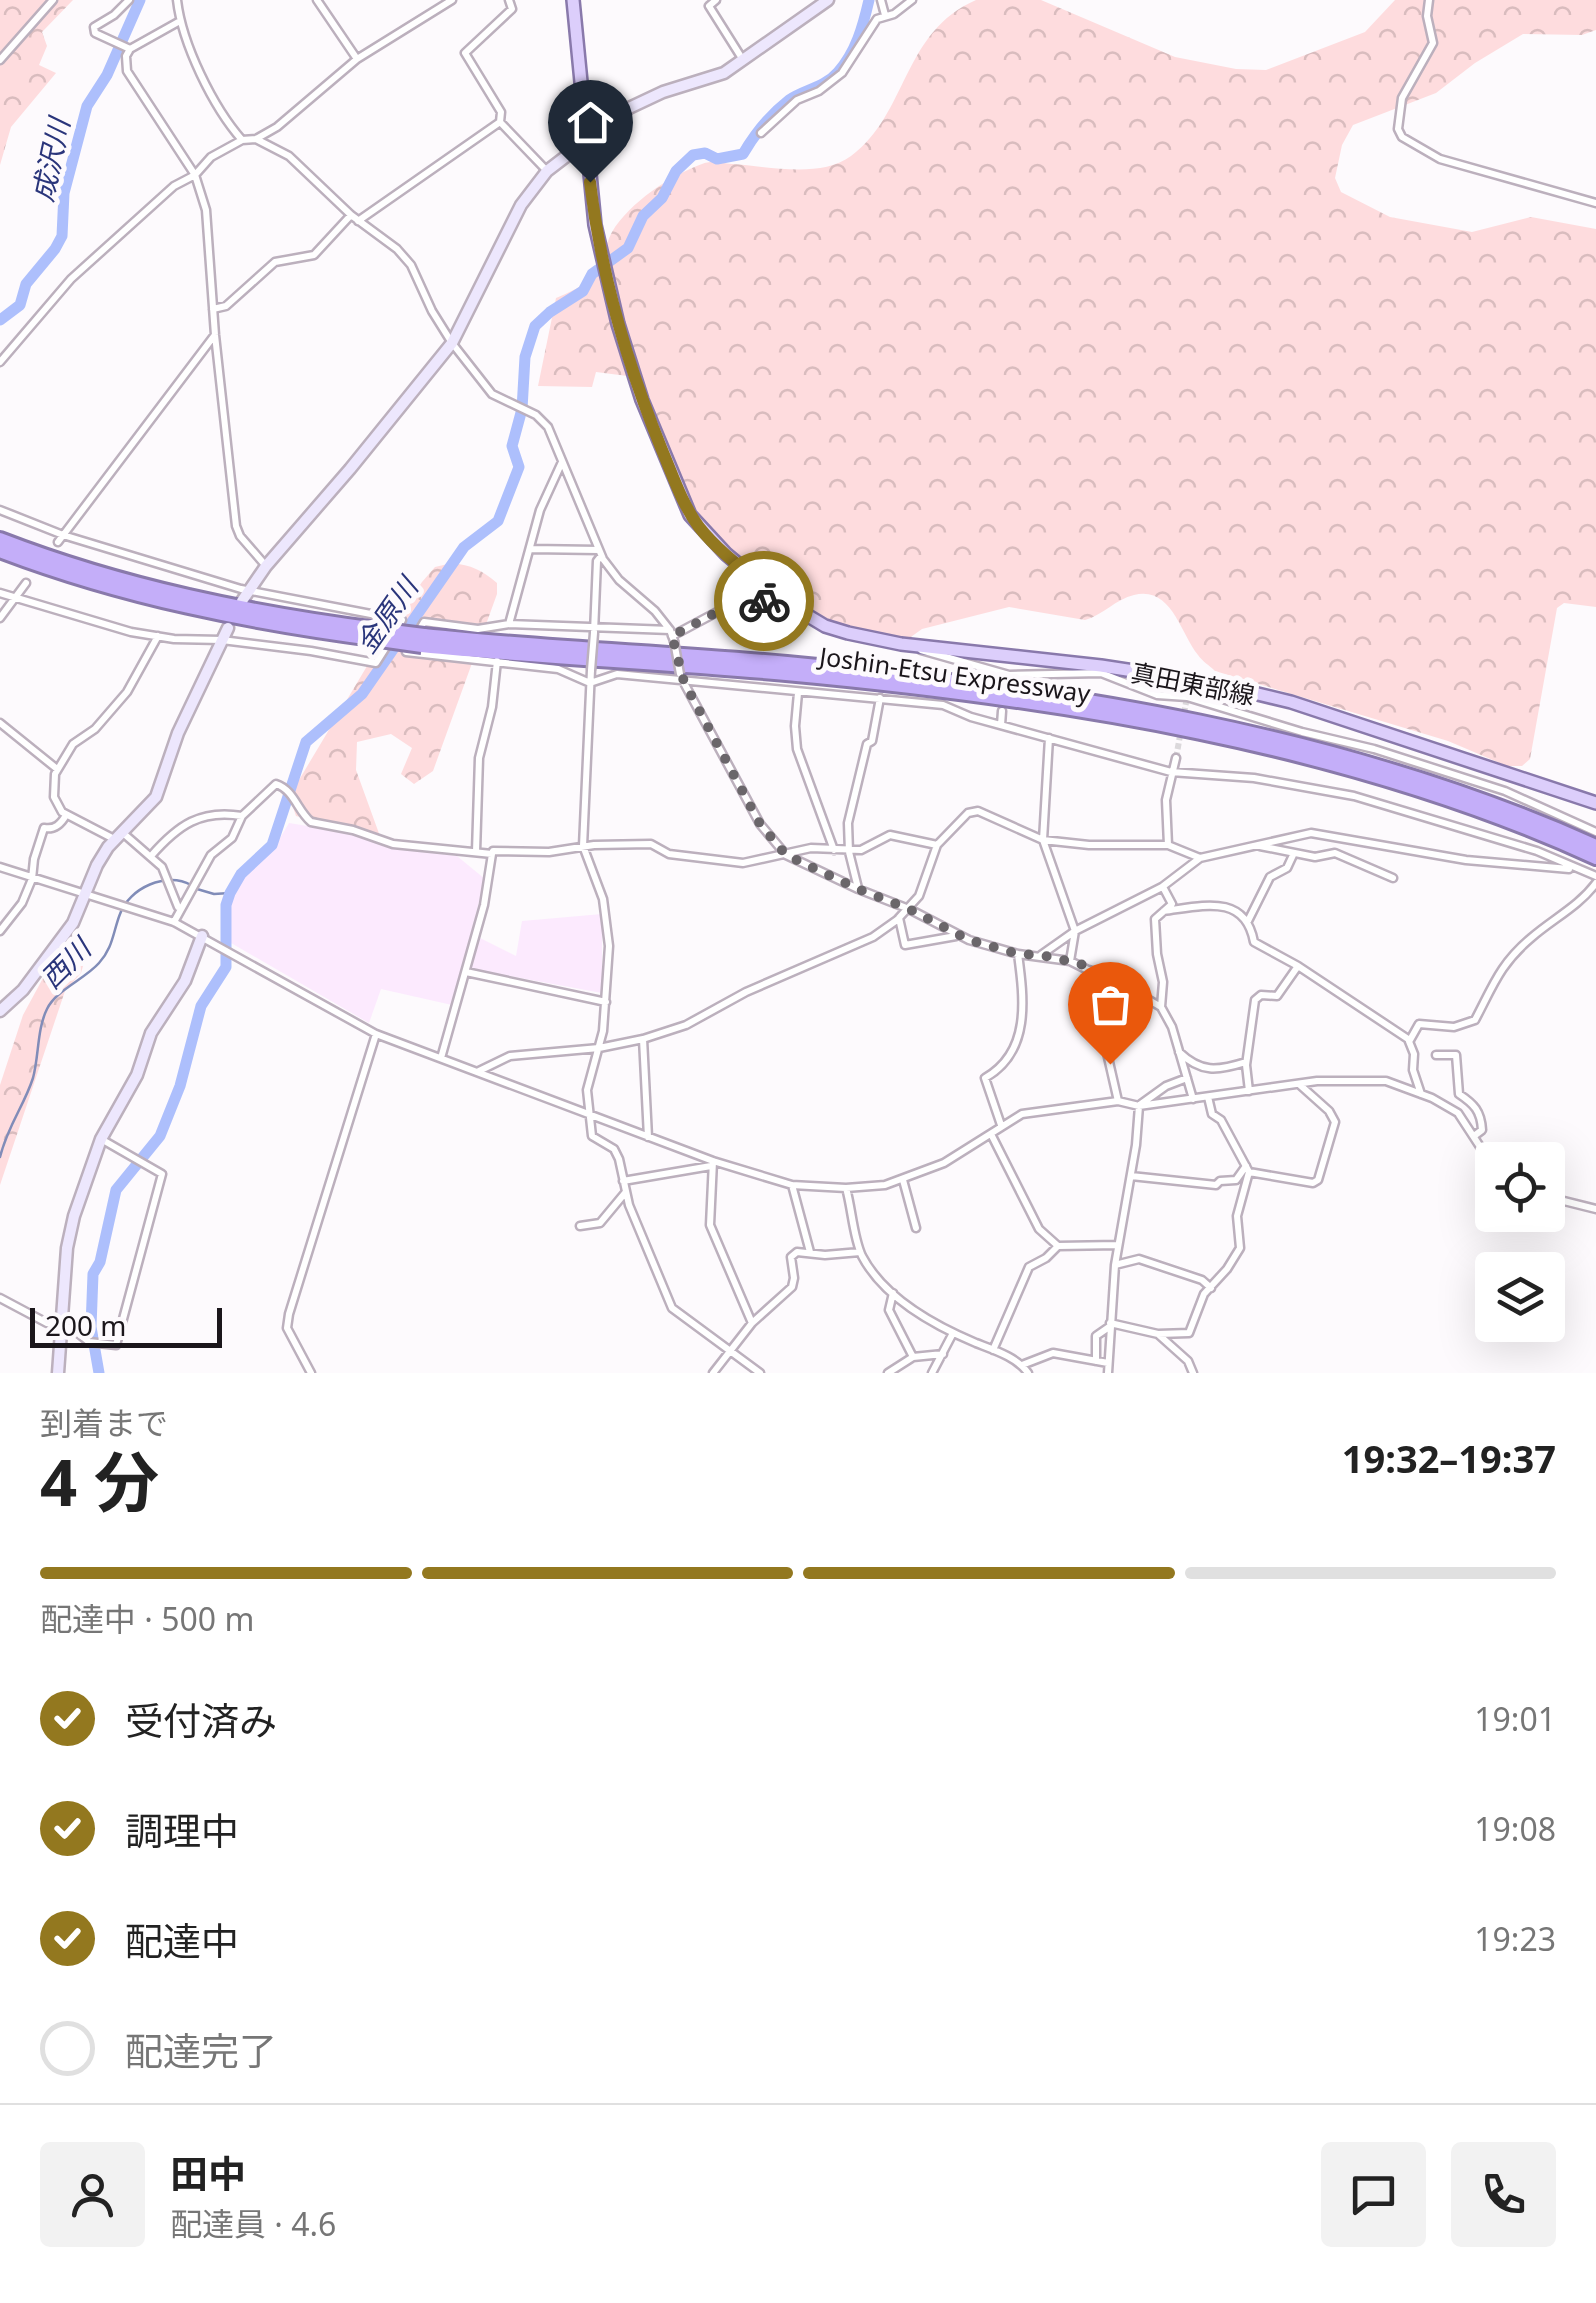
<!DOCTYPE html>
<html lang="ja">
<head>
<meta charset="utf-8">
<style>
	body { margin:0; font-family:"Noto Sans","Noto Sans JP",sans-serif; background:#f2f2f2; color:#222; height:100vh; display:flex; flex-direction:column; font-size:38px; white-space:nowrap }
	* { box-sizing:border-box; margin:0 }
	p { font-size:32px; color:#767676 }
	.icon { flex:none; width:55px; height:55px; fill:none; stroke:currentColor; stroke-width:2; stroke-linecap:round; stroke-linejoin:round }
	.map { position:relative; height:1373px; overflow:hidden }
	.side { display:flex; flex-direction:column; background:#fff; flex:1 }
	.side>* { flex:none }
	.fabs { position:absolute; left:1475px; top:1142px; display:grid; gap:20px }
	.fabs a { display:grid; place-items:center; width:90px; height:90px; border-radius:10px; background:#fff; box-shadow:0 10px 40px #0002; font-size:50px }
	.scale { position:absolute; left:30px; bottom:25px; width:192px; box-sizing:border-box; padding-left:10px; border:5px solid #1b161b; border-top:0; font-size:28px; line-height:35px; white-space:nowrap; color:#1b161b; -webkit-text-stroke:8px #fdfafd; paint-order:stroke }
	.pin { position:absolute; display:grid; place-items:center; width:85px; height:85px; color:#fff; margin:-102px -42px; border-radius:50% 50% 50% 0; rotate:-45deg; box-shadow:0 0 10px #0007 }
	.pin .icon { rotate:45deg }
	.courier { position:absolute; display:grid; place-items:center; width:100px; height:100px; margin:-50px; border:8px solid #93781f; border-radius:50%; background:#fff; color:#222; box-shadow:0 2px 12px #0007 }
	.head em { font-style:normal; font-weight:700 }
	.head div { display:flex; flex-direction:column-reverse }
	.head { display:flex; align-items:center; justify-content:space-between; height:170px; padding:0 40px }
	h1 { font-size:65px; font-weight:700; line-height:75px }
	.bar { display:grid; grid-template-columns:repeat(4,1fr); gap:15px 10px; align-content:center; height:120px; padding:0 40px }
	.bar i { height:12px; border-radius:8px; background:#e0e0e0 }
	.bar .selected { background:#93781f }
	.bar p { grid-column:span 4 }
	.line { display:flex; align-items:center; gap:25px; padding:0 40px; border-top:2px solid #e0e0e0 }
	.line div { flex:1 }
	.round { display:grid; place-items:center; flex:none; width:105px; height:105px; border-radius:10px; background:#f2f2f2 }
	ol { padding:0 40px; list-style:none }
	li { display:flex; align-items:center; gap:30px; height:110px }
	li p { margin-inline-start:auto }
	li .icon { padding:10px; border-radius:50%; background:#93781f; color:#fff; stroke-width:4 }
	li:last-child { color:#767676 }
	li i { width:55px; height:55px; border:5px solid #e0e0e0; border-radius:50% }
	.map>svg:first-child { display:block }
	.built { fill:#fceafe }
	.forest { fill:url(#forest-crowns) }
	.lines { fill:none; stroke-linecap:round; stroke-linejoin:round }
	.stream { stroke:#818cb8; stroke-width:2.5 }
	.river { stroke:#adbffc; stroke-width:11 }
	.street-tunnel { stroke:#dbd8db; stroke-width:6; stroke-dasharray:6 3; stroke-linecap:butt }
	.street-casing { stroke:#bcb0bd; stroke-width:11 }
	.secondary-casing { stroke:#bcb0bd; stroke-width:15 }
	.primary-casing { stroke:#8979ab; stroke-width:16 }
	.highway-casing { stroke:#8979ab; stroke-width:18 }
	.street { stroke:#fff; stroke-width:6 }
	.secondary { stroke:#ede7fd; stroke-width:10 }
	.primary { stroke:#dccefb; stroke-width:11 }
	.highway { stroke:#c4aef9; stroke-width:12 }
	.street-bridge-casing { stroke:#bcb0bd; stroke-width:11; stroke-linecap:butt }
	.highway-bridge-casing { stroke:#8979ab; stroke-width:18; stroke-linecap:butt }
	.street-bridge { stroke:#fff; stroke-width:6 }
	.highway-bridge { stroke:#c4aef9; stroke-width:12 }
	.done { stroke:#6a666a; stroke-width:10; stroke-dasharray:0 18 }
	.route { stroke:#93781f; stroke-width:12 }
	.labels { text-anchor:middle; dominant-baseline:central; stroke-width:10; stroke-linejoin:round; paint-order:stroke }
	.street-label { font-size:25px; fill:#1b161b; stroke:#fdfafd }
	.water-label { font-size:28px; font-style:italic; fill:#2a357b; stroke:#fdfafd }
</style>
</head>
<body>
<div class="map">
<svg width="1596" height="1373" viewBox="0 0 1596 1373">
	<defs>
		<pattern id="forest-crowns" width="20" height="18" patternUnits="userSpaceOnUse" patternTransform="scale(2.5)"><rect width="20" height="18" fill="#fedcde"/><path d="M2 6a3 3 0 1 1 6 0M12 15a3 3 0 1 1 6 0" fill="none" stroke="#d9bcbe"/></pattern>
	</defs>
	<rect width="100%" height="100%" fill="#fdfafd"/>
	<path class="built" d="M 289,823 L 344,832 L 404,849 L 457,856 L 485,879 L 452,1005 L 381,989 L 369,1023 L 231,943 L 231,903 L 240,881 L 273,850 Z
		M 602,914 L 602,993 L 471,969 L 478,937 L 516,956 L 522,921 Z"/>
	<path class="forest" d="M 0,0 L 73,0 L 42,32 L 47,46 L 39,65 L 56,73 L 11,127 L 0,165 Z
		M 976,0 L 1041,0 L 1175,57 L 1236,69 L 1266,70 L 1365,32 L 1395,0 L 1596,0 L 1596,30 L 1582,35 L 1523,34 L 1475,63 L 1436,93 L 1353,125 L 1342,145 L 1335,178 L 1341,192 L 1390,217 L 1472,232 L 1531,217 L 1596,229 L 1596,607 L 1564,603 L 1557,608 L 1530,759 L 1522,766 L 1507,766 L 1448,741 L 1215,671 C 1210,666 1202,661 1198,655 C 1180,633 1172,586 1134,595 C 1116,599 1103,615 1085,620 L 1009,607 L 922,629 L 901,644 L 808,616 L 702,530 L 635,377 L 596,372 L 592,387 L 538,386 L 556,298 C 568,293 587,285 595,274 C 603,263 605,245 612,232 C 629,203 671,175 702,164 C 711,160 722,163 732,164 C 767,166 820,179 851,156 C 908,114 902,32 976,0 Z
		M 452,563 C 471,565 482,570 497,583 L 497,594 L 433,771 L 414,784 L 401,774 L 412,748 L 391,734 L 357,742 L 356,770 L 381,839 L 296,816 L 291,801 L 296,785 L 385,636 L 422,582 L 435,567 Z
		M 87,952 L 81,973 L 65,991 L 0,1185 L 0,1085 L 23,1015 L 49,967 Z"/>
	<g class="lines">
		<path class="stream" d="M 197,889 L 214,894 L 230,893
			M 0,1157 C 8,1125 24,1106 33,1078 C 39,1056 37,1029 47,1009 C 56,990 85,979 99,963 C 113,948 113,932 120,914 C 129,888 167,871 191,885"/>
		<path class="river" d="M 0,320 L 20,305 L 26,284 L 55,249 L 62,236 L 64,193 L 87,106 L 107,75 L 140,0
			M 99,1373 L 91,1327 L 93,1274 L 100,1262 L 116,1190 L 160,1136 L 180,1086 L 201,1006 L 226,967 L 226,905 L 230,893 L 241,874 L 272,845 L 306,742 L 362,694 L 464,547 L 498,521 L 519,467 L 512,446 L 522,409 L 525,357 L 535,326 L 550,312 L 583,291 L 592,274 L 628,248 L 643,216 L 662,198 L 676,171 L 693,155 L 705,153 L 717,159 L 743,154 C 754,135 771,114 789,100 C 805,89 824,88 838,72 C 856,52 863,26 869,0"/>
		<path class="street-tunnel" d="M 1176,758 L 1187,697"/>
		<g class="street-casing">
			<path id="street" d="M 129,0 L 114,15 L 94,27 L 95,33 L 130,49
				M 177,0 C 182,44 213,107 242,140
				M 317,0 L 357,59
				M 716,0 L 709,6 L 743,60
				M 881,0 L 885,15
				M 1429,0 L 1427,16 L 1433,43 L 1402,98 L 1398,129 L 1402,137 L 1440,159 L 1596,203
				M 180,21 L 130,49 L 126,56 L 127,71 L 195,175 L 206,210 L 215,335 L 236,526 L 240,536 L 266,566
				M 0,60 L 53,0
				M 500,122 L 501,112 L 465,53 L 512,9 L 509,0
				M 761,133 L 797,100 L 819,91 L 842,73 L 877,19 L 894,14 L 912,0
				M 256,139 L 289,156 L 351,215 L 397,249 L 411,265 L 432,311 L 452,343 L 492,394 L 536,415 L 548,427 L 603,559 L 619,580 L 655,611 L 670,630 L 674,641
				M 358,221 L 500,122 L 547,171
				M 213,309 L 226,306 L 275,262 L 314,255 L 351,215
				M 0,362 L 71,279 L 174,186 L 195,175 L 211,157 L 242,140 L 256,139 L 277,127 L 357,59 L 452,0
				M 0,510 L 63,535 L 241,589 L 402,620 L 396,630
				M 58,542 L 214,336
				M 531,549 L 599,550
				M 0,593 L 131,632 L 174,639 L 222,640 L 311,651 L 376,663 L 390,641
				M 0,618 L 26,583
				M 509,624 L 540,510 L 562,462
				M 418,632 L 424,622 L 478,629 L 509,624 L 670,630
				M 594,632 L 597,561 L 601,556
				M 672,636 L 717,612 L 778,599
				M 409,647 L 406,652 L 558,669 L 590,683 L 617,674 L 943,705 L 971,717 L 1171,772 L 1254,778 L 1354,796 L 1537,851 L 1596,876
				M 921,650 L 1009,675 L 1101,673 L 1157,695 L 1187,697 L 1302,732 L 1374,749 L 1505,791 L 1596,832
				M 591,670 L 583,846 L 603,899 L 609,946 L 603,1031 L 587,1090 L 592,1136 L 614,1149 L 619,1159 L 629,1205 L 672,1308 L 760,1373
				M 683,681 L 760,824 L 786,855 L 858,889 L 909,909 L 969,940 L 1018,954 L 1070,961 L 1088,970 L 1118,1101
				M 798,693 L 795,726 L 797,749 L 834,850
				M 0,723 L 57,769
				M 1001,725 L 1002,711
				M 1049,738 L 1043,840 L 1075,931 L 1070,961
				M 123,833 L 162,867 L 178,907
				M 114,839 L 62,812 L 54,797 L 55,774 L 73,744 L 95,729 L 127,692 L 158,636
				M 1168,845 L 1166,800 L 1176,758
				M 1260,846 L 1315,857 L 1335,853 L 1393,878
				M 476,852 L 479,758 L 492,707 L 497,661
				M 151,856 C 178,825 201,809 242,816
				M 0,867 L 174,922 L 376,1034 L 713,1161 L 792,1185 L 846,1188 L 885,1185 L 944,1163 L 1022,1114 L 1118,1101 L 1139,1106 L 1317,1081 L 1386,1081 L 1432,1098 L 1458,1113 L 1492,1165
				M 1163,887 L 1172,904 L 1155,919 L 1157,954 L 1163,982 L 1161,1007 L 1172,1027 L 1193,1099
				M 858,888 L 849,852 L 848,823 L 867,744 L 872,741 L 880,698
				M 1164,911 C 1202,906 1245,893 1254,942 L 1298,966 L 1408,1039 L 1414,1054 L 1413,1070 L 1421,1094
				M 899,918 L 905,945 L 956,936
				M 1248,921 L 1270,877 L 1287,868 L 1294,853
				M 174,922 L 211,855 L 232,838 L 242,816 L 276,784 C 294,790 297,810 311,822 L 353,830 L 393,844 L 492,854 L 493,851 L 549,852 L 594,845 L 651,844 L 669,854 L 743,863 L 811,848 L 861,850 L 890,835 L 937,845
				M 0,931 L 22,903 L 32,879 L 34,859 L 44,828 C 55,830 61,824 66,815
				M 1041,955 L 1075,931 L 1162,887 L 1200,858 L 1311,833 L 1466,860 L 1569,869
				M 1089,970 L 1108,976 L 1161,1007
				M 466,972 L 606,1002
				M 643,1039 L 648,1137
				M 1410,1040 L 1419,1024 L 1454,1027 L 1475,1020 C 1493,986 1500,964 1531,938 C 1554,918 1578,907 1596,883
				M 1179,1052 C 1201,1073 1217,1071 1246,1062
				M 1436,1055 L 1456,1055 L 1459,1094 C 1474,1104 1481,1111 1482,1130 L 1474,1136
				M 441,1058 L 484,905 L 492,854
				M 479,1071 L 510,1056 L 599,1048 L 643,1039 L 686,1025 L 746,992 L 873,937 L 897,920 L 919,896 L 937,845 L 968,813 L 978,811 L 1043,840 L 1089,845 L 1168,845 L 1200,858
				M 1249,1091 L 1246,1065 L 1255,1000 L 1261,995 L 1277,996 L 1298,966
				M 1141,1104 L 1166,1086 L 1187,1078
				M 1001,1125 L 985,1078 C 1031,1052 1024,999 1018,954
				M 991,1134 L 1039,1229 L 1058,1246 L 1118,1245
				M 713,1161 L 710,1225 L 752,1323
				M 1249,1172 L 1313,1183 L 1318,1180 L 1335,1122 L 1329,1111 L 1300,1085
				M 1131,1176 L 1216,1185 L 1220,1181 L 1236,1180 L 1246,1166
				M 903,1180 L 916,1228
				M 623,1181 L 711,1166
				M 792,1185 L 810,1252
				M 846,1188 C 852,1209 853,1237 862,1256 C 884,1298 933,1325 976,1343 C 994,1350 1017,1357 1028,1373
				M 1548,1197 L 1596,1209
				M 580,1226 L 600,1223 L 625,1193
				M 1115,1265 L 1139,1259 L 1202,1280 L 1211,1288
				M 893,1293 L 889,1310 L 913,1357
				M 0,1298 L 47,1323 L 73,1329 L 89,1342 L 116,1345 L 162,1174 L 101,1139
				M 1110,1323 L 1158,1334 L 1189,1333 L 1204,1294 L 1227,1269 L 1240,1248 L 1237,1216 L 1249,1172 L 1221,1120 L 1212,1114 L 1208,1097
				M 1159,1335 L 1188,1361 L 1193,1373
				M 993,1350 L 1029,1267 L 1046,1258 L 1058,1246
				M 1096,1361 L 1096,1336 L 1109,1327
				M 1022,1365 L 1053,1353 L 1108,1363
				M 311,1373 L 287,1328 L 289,1314 L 376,1034
				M 713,1373 L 752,1323 L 792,1287 L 794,1278 L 791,1257 L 797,1252 L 825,1255 L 860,1252
				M 888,1373 L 913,1357 L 943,1354
				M 932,1373 L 953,1333
				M 1108,1373 L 1115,1265 L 1136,1145 L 1139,1106"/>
		</g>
		<g class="secondary-casing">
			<path id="secondary" d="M 242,601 L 266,566 L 350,469 L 452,343 L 521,205 L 547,171 L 629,108 L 663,92 L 724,73 L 828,0
				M 0,1011 L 23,990 L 73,923 L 97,865 L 108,847 L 156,797 L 178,733 L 228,628
				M 58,1373 L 67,1248 L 74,1216 L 101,1139 L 137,1075 L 151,1033 L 185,981 L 202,936"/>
		</g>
		<g class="primary-casing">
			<path id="primary" d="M 573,0 L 595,225 L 618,324 L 642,400 L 690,515 L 726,554 L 780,599 L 825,626 L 848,633 L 901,644 L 1101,666 L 1212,683 L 1291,702 L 1596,803"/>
		</g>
		<g class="highway-casing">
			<path id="highway" d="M 0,539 C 124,587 252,613 384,630
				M 0,551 C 123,598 250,623 380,640
				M 424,635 C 545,648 666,652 787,663 C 1061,689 1343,732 1596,846
				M 422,646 C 543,658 665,663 786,674 C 1057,699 1347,744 1596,858"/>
		</g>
		<use href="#street" class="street"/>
		<use href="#secondary" class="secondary"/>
		<use href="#primary" class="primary"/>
		<use href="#highway" class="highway"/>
		<g class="street-bridge-casing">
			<path id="street-bridge" d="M 674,641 L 680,674
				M 591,670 L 594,633"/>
		</g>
		<g class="highway-bridge-casing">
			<path id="highway-bridge" d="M 384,630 L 424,635
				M 380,640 L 422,646"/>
		</g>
		<use href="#street-bridge" class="street-bridge"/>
		<use href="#highway-bridge" class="highway-bridge"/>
	</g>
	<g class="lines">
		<path class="done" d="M 764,601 L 717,612 L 672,636 L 684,682 L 760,824 L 786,855 L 858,889 L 909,909 L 969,940 L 1018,954 L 1041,955 L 1081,964 L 1088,970 L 1110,1064"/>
		<path class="route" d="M 590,182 C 601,275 627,364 662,450 C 673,476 682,504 699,527 C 721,555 753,576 780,599 L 764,601"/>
	</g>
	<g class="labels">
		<g class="street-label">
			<text transform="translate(955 674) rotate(8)">Joshin-Etsu Expressway</text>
			<text transform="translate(1193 683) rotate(11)">真田東部線</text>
		</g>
		<g class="water-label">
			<text transform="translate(50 160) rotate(-78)">成沢川</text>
			<text transform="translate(386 615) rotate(-55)">金原川</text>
			<text transform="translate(65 963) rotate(-45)">西川</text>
		</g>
	</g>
</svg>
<div class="fabs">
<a><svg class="icon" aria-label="locate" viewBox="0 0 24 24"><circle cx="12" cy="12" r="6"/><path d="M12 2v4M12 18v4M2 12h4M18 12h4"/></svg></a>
<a><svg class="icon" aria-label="layers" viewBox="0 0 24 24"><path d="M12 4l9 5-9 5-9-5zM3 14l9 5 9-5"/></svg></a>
</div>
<div class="scale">200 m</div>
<div class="pin" style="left:1110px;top:1064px;background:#ea580c"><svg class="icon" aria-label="bag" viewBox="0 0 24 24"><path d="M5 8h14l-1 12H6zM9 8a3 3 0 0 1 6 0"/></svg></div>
<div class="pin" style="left:590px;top:182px;background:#1f2937"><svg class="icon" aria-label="home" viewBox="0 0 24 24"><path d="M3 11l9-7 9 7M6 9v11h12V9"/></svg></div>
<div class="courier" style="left:764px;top:601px"><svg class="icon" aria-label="bike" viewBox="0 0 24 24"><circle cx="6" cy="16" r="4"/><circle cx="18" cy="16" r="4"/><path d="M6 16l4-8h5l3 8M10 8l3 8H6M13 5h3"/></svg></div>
</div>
<section class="side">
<div class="head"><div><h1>4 分</h1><p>到着まで</p></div><em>19:32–19:37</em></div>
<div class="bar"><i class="selected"></i><i class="selected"></i><i class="selected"></i><i></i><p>配達中 · 500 m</p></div>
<ol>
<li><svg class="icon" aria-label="check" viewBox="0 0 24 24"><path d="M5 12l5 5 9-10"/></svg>受付済み<p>19:01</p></li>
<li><svg class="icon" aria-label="check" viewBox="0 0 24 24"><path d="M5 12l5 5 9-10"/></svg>調理中<p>19:08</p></li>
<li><svg class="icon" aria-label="check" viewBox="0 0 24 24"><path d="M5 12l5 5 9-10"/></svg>配達中<p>19:23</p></li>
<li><i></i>配達完了</li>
</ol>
<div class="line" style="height:180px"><a class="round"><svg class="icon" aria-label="person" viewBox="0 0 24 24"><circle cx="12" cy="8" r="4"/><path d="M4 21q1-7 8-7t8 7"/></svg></a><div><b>田中</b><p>配達員 · 4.6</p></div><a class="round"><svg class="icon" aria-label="chat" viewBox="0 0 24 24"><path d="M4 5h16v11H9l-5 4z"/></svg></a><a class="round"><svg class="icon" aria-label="phone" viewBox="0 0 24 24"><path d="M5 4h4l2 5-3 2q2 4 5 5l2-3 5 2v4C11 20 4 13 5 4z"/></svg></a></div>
</section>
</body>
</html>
